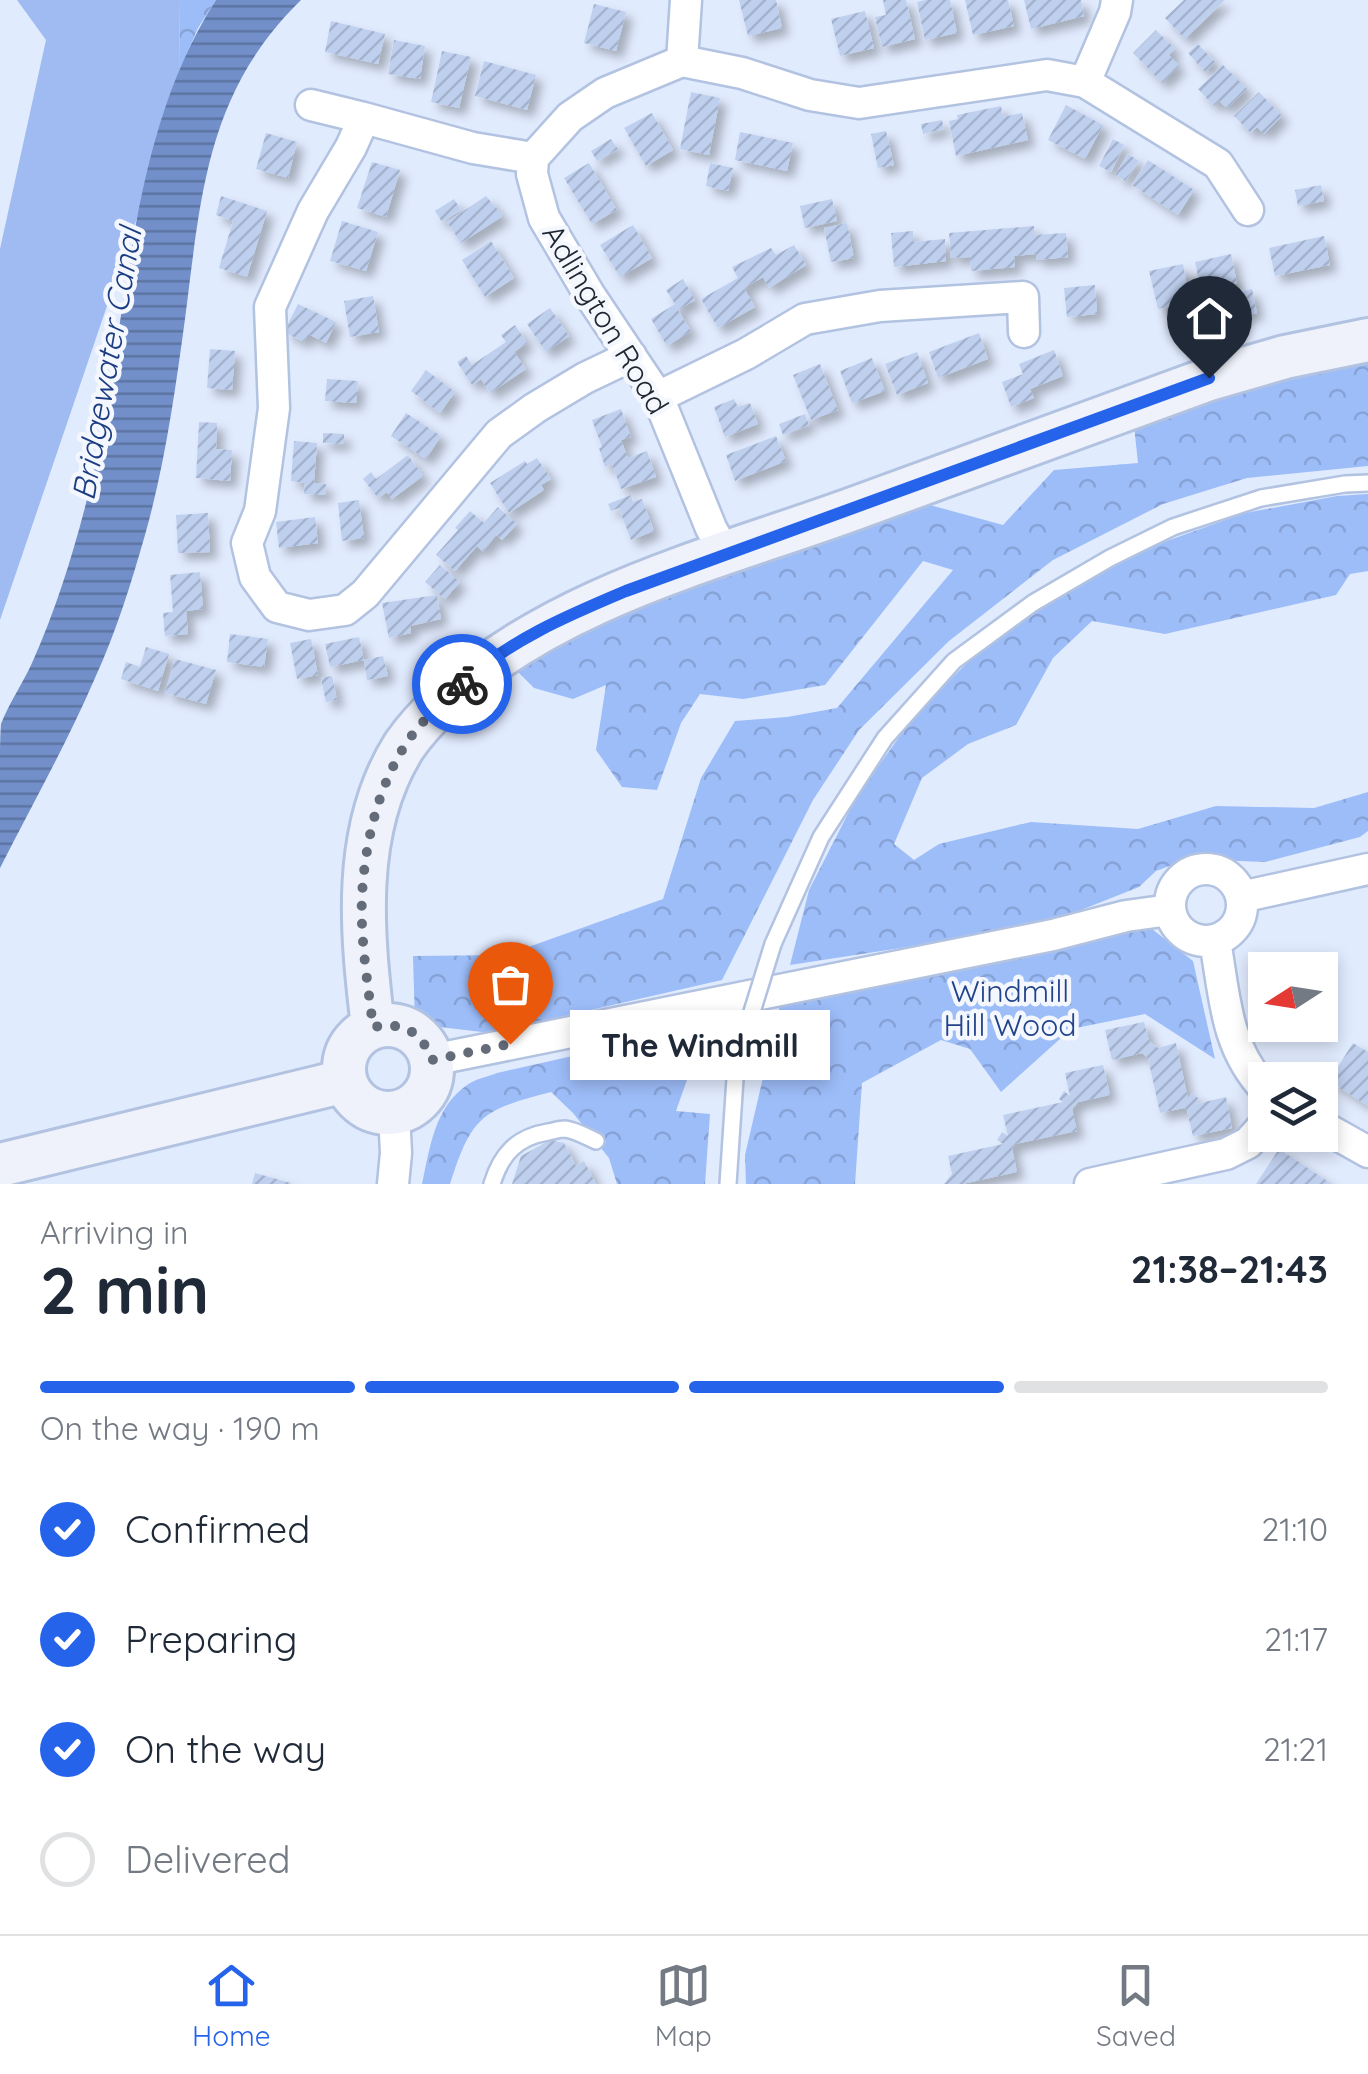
<!DOCTYPE html>
<html lang="en">
<head>
<meta charset="utf-8">
<style>
	body { margin:0; font-family:Quicksand,sans-serif; background:#f6f6f7; color:#1f2937; height:100vh; display:flex; flex-direction:column; font-size:38px; white-space:nowrap }
	* { box-sizing:border-box; margin:0 }
	p { font-size:32px; color:#747a83 }
	.icon { flex:none; width:55px; height:55px; fill:none; stroke:currentColor; stroke-width:2; stroke-linecap:round; stroke-linejoin:round }
	.map { position:relative; height:1184px; overflow:hidden }
	.drawer { display:flex; flex-direction:column; background:#fff; flex:1 }
	.drawer>* { flex:none }
	.needle { width:65px; rotate:258deg }
	.fabs { position:absolute; left:1248px; top:952px; display:grid; gap:20px }
	.fabs a { display:grid; place-items:center; width:90px; height:90px; border-radius:0px; background:#fff; box-shadow:0 5px 15px #0003; font-size:50px }
	.pin { position:absolute; display:grid; place-items:center; width:85px; height:85px; color:#fff; margin:-102px -42px; border-radius:50% 50% 50% 0; rotate:-45deg; box-shadow:0 0 10px #0007 }
	.pin .icon { rotate:45deg }
	.courier { position:absolute; display:grid; place-items:center; width:100px; height:100px; margin:-50px; border:8px solid #2563eb; border-radius:50%; background:#fff; color:#222; box-shadow:0 2px 12px #0007 }
	.bubble { position:absolute; height:70px; border-radius:0px; background:#fff; box-shadow:0 5px 15px #0003; font-size:32px; font-weight:800; line-height:70px; text-align:center }
	.summary em { font-style:normal; font-weight:800 }
	.summary div { display:flex; flex-direction:column-reverse }
	.summary { display:flex; align-items:center; justify-content:space-between; height:170px; padding:0 40px }
	h1 { font-size:65px; font-weight:800; line-height:75px }
	.bar { display:grid; grid-template-columns:repeat(4,1fr); gap:15px 10px; align-content:center; height:120px; padding:0 40px }
	.bar i { height:12px; border-radius:8px; background:#e0e1e3 }
	.bar .on { background:#2563eb }
	.bar p { grid-column:span 4 }
	ol { padding:0 40px; list-style:none }
	li { display:flex; align-items:center; gap:30px; height:110px }
	li p { margin-inline-start:auto }
	li .icon { padding:10px; border-radius:50%; background:#2563eb; color:#fff; stroke-width:4 }
	li:last-child { color:#747a83 }
	li i { width:55px; height:55px; border:5px solid #e0e1e3; border-radius:50% }
	.menu { display:flex; justify-content:space-around; align-items:center; height:140px; border-top:2px solid #e0e1e3; background:#fff; font-size:28px; color:#747a83 }
	.menu a { display:grid; justify-items:center; gap:5px }
	.menu .on { color:#2563eb }
	.map>svg:first-child { display:block }
	.forest { fill:url(#forest-crowns) }
	.park { fill:#9fbbf1 }
	.water { fill:url(#water-rules) }
	.building { fill:url(#building-hatch); filter:url(#shadow) }
	.lines { fill:none; stroke-linecap:round; stroke-linejoin:round }
	.lane-casing { stroke:#b2c2e1; stroke-width:20 }
	.street-casing { stroke:#b2c2e1; stroke-width:35 }
	.secondary-casing { stroke:#b2c2e1; stroke-width:48 }
	.lane { stroke:#fff; stroke-width:15 }
	.street { stroke:#fff; stroke-width:30 }
	.secondary { stroke:#eff2fa; stroke-width:42 }
	.lane-bridge-casing { stroke:#b2c2e1; stroke-width:20; stroke-linecap:butt }
	.lane-bridge { stroke:#fff; stroke-width:15 }
	.done { stroke:#646b79; stroke-width:10; stroke-dasharray:0 18 }
	.route { stroke:#2563eb; stroke-width:12 }
	.labels { text-anchor:middle; dominant-baseline:central; stroke-width:9; stroke-linejoin:round; paint-order:stroke }
	.street-label { font-size:30px; fill:#202632; stroke:#f4f8fe }
	.park-label { font-size:30px; fill:#234389; stroke:#f4f8fe }
	.water-label { font-size:32px; font-style:italic; fill:#1d3d82; stroke:#f4f8fe }
</style>
</head>
<body>
<div class="map">
<svg width="1368" height="1184" viewBox="0 0 1368 1184">
	<defs>
		<pattern id="forest-crowns" width="20" height="18" patternUnits="userSpaceOnUse" patternTransform="scale(2.5)"><rect width="20" height="18" fill="#9dbdf9"/><path d="M2 6a3 3 0 1 1 6 0M12 15a3 3 0 1 1 6 0" fill="none" stroke="#87a2d6"/></pattern>
		<pattern id="water-rules" width="6" height="5" patternUnits="userSpaceOnUse" patternTransform="scale(2.5)"><rect width="6" height="5" fill="#728fc9"/><path d="M0 2.5h6" fill="none" stroke="#5d75a4"/></pattern>
		<pattern id="building-hatch" width="6" height="6" patternUnits="userSpaceOnUse" patternTransform="scale(2.5)"><rect width="6" height="6" fill="#bfd0ef"/><path d="M-1 1l2-2M0 6l6-6M5 7l2-2" fill="none" stroke="#a4b2cd"/></pattern>
		<filter id="shadow"><feDropShadow dx="7" dy="7" stdDeviation="5" flood-color="#0004"/></filter>
	</defs>
	<rect width="100%" height="100%" fill="#e1ebfe"/>
	<path class="forest" d="M 180,0 L 216,0 L 198,28 L 179,71 Z
		M 1368,352 L 1368,466 L 1247,478 L 1163,504 L 1053,560 L 949,641 L 859,730 L 813,800 L 722,980 L 490,1033 L 415,1024 L 413,956 L 506,955 L 663,899 L 701,778 L 735,721 L 787,717 L 837,708 L 953,570 L 923,561 L 825,685 L 743,699 L 700,694 L 681,723 L 657,790 L 622,787 L 596,750 L 606,685 L 573,699 L 534,688 L 509,663 L 594,616 L 908,499 L 1003,525 L 1054,470 L 1138,463 L 1133,416 Z
		M 1368,494 L 1368,571 L 1350,574 L 1336,595 L 1165,634 L 1092,621 L 1053,658 L 1016,725 L 968,744 L 922,778 L 894,844 L 914,860 L 939,844 L 1031,822 L 1138,829 L 1216,806 L 1314,808 L 1368,792 L 1368,831 L 1360,837 L 1265,862 L 1188,859 L 1156,871 L 1139,887 L 1071,914 L 966,938 L 790,965 L 809,890 L 856,798 L 914,716 L 971,659 L 1055,598 L 1150,547 L 1245,513 L 1337,496 Z
		M 1143,922 L 1193,961 L 1215,1059 L 1145,1014 L 1071,1029 L 1001,1092 L 970,1049 L 941,1040 L 862,1083 L 855,1184 L 746,1184 L 745,1155 L 781,1000 Z
		M 706,1026 L 676,1111 L 710,1114 L 705,1184 L 617,1184 L 609,1158 L 573,1113 L 551,1092 C 482,1110 472,1115 450,1184 L 422,1184 C 430,1148 434,1108 467,1085 C 475,1079 487,1077 497,1073 Z"/>
	<path class="park" d="M 17,0 L 180,0 L 179,71 L 139,212 L 0,620 L 0,249 L 46,40 Z"/>
	<path class="water" d="M 216,0 L 301,0 C 206,93 201,196 185,319 C 175,392 165,464 145,535 C 131,584 116,632 95,678 C 67,743 32,805 0,868 C 0,835 0,802 0,769 C 0,755 0,737 1,724 C 9,703 23,683 32,663 C 59,603 78,538 93,475 C 130,318 126,140 216,0 Z"/>
	<path class="building" d="M 739,0 L 776,0 L 782,28 L 748,36 Z
		M 883,0 L 906,0 L 915,39 L 882,47 L 875,17 L 886,15 Z
		M 925,0 L 950,0 L 957,33 L 925,40 L 917,2 Z
		M 965,0 L 1008,0 L 1014,26 L 973,35 Z
		M 1024,0 L 1081,0 L 1084,16 L 1031,29 Z
		M 1184,0 L 1225,0 L 1185,39 L 1165,18 Z
		M 594,4 L 626,12 L 616,51 L 584,43 Z
		M 865,11 L 874,48 L 840,56 L 831,19 Z
		M 331,21 L 385,34 L 378,64 L 325,52 Z
		M 1156,30 L 1175,49 L 1169,55 L 1179,66 L 1162,83 L 1133,53 Z
		M 394,40 L 425,46 L 420,79 L 388,74 Z
		M 1198,44 L 1215,62 L 1205,72 L 1188,53 Z
		M 442,51 L 471,57 L 459,108 L 431,102 Z
		M 484,61 L 536,75 L 527,110 L 475,96 Z
		M 1223,65 L 1247,89 L 1227,108 L 1219,101 L 1214,106 L 1198,89 Z
		M 691,92 L 720,98 L 709,155 L 680,149 Z
		M 1259,92 L 1282,116 L 1264,134 L 1257,127 L 1251,133 L 1234,116 Z
		M 1066,105 L 1103,125 L 1085,159 L 1048,140 Z
		M 1001,106 L 1003,117 L 1022,113 L 1028,140 L 956,156 L 949,121 L 958,119 L 957,115 Z
		M 652,113 L 673,150 L 646,166 L 624,128 Z
		M 942,120 L 944,129 L 923,134 L 921,124 Z
		M 886,131 L 894,165 L 878,168 L 871,134 Z
		M 740,132 L 793,143 L 787,171 L 735,160 Z
		M 266,133 L 297,142 L 288,178 L 256,169 Z
		M 611,139 L 618,149 L 597,161 L 591,151 Z
		M 1113,139 L 1124,145 L 1111,172 L 1099,166 Z
		M 1128,154 L 1139,161 L 1125,181 L 1115,175 Z
		M 1148,160 L 1194,190 L 1178,215 L 1132,185 Z
		M 372,162 L 400,170 L 386,217 L 357,208 Z
		M 589,163 L 617,210 L 592,224 L 564,178 Z
		M 710,163 L 733,168 L 728,191 L 706,186 Z
		M 1321,185 L 1324,201 L 1298,206 L 1295,190 Z
		M 221,196 L 267,211 L 247,277 L 219,268 L 233,221 L 216,215 Z
		M 486,196 L 503,216 L 461,243 L 447,222 Z
		M 454,199 L 461,210 L 442,222 L 435,211 Z
		M 832,199 L 837,221 L 805,228 L 800,206 Z
		M 342,221 L 378,232 L 366,271 L 330,261 Z
		M 847,223 L 854,258 L 831,262 L 824,228 Z
		M 633,225 L 652,258 L 620,277 L 600,245 Z
		M 1034,226 L 1034,235 L 1066,233 L 1068,257 L 1037,260 L 1036,254 L 1014,256 L 1015,267 L 971,271 L 970,257 L 951,258 L 949,233 Z
		M 913,231 L 913,242 L 945,239 L 946,261 L 894,267 L 891,233 Z
		M 1324,236 L 1330,265 L 1275,276 L 1269,248 Z
		M 491,241 L 514,278 L 485,297 L 462,260 Z
		M 794,245 L 806,265 L 769,288 L 763,277 L 744,288 L 755,307 L 718,328 L 701,299 L 738,278 L 732,267 L 771,248 L 776,255 Z
		M 1231,254 L 1237,283 L 1201,291 L 1195,262 Z
		M 1183,264 L 1188,291 L 1176,294 L 1179,304 L 1158,309 L 1149,271 Z
		M 683,279 L 695,300 L 678,310 L 691,331 L 667,346 L 651,319 L 675,304 L 666,290 Z
		M 1095,285 L 1097,314 L 1067,317 L 1064,288 Z
		M 1252,289 L 1257,313 L 1244,316 L 1239,292 Z
		M 373,296 L 379,332 L 350,337 L 344,301 Z
		M 298,304 L 336,322 L 326,343 L 308,334 L 304,342 L 284,332 Z
		M 550,308 L 569,336 L 546,352 L 527,324 Z
		M 515,325 L 527,343 L 514,352 L 526,369 L 490,393 L 481,379 L 472,385 L 457,362 L 466,356 L 472,365 L 506,342 L 501,335 Z
		M 979,333 L 988,359 L 938,378 L 929,352 Z
		M 210,349 L 235,351 L 232,390 L 207,388 Z
		M 1054,350 L 1063,376 L 1030,389 L 1034,398 L 1011,407 L 1002,382 L 1023,374 L 1019,364 Z
		M 917,352 L 928,383 L 897,395 L 885,364 Z
		M 872,358 L 885,391 L 852,403 L 840,371 Z
		M 820,364 L 838,410 L 811,420 L 793,375 Z
		M 426,370 L 455,392 L 440,413 L 411,391 Z
		M 327,379 L 358,381 L 356,403 L 325,401 Z
		M 734,399 L 738,407 L 750,403 L 758,424 L 725,437 L 714,407 Z
		M 621,409 L 631,437 L 621,440 L 628,458 L 647,451 L 656,477 L 621,489 L 612,464 L 605,467 L 599,448 L 602,447 L 592,420 Z
		M 406,413 L 441,436 L 426,459 L 391,436 Z
		M 805,414 L 809,425 L 783,435 L 779,424 Z
		M 199,422 L 217,423 L 216,449 L 232,450 L 230,481 L 196,478 Z
		M 323,433 L 344,434 L 344,444 L 323,443 Z
		M 776,436 L 786,461 L 735,481 L 726,455 Z
		M 294,441 L 317,443 L 314,483 L 326,484 L 325,495 L 304,494 L 305,483 L 291,481 Z
		M 408,455 L 423,476 L 392,499 L 387,492 L 378,498 L 363,479 L 371,472 L 376,479 Z
		M 537,458 L 551,479 L 541,485 L 544,490 L 509,513 L 490,483 L 525,461 L 527,464 Z
		M 631,495 L 633,502 L 642,499 L 654,531 L 631,540 L 619,508 L 611,511 L 608,504 Z
		M 359,500 L 364,538 L 342,541 L 338,503 Z
		M 498,507 L 517,524 L 502,540 L 496,535 L 483,552 L 477,546 L 455,571 L 436,555 L 458,530 L 455,528 L 470,511 L 484,523 Z
		M 208,513 L 210,552 L 178,553 L 176,515 Z
		M 315,517 L 318,543 L 279,548 L 276,522 Z
		M 440,565 L 460,582 L 445,599 L 425,582 Z
		M 200,572 L 203,609 L 186,611 L 188,634 L 165,636 L 163,613 L 173,612 L 170,575 Z
		M 437,595 L 441,619 L 410,626 L 411,633 L 389,638 L 382,603 Z
		M 230,634 L 268,639 L 264,667 L 227,662 Z
		M 359,637 L 364,660 L 330,667 L 325,644 Z
		M 311,639 L 318,675 L 297,679 L 290,643 Z
		M 146,647 L 169,654 L 158,691 L 121,679 L 126,662 L 140,667 Z
		M 383,656 L 388,676 L 367,680 L 364,660 Z
		M 175,659 L 216,670 L 206,704 L 165,693 Z
		M 332,676 L 337,700 L 326,702 L 321,678 Z
		M 1144,1022 L 1149,1041 L 1158,1048 L 1176,1043 L 1188,1099 L 1192,1093 L 1199,1099 L 1196,1104 L 1226,1097 L 1232,1128 L 1193,1136 L 1187,1111 L 1184,1108 L 1160,1113 L 1148,1058 L 1142,1053 L 1112,1060 L 1105,1030 Z
		M 1353,1043 L 1368,1052 L 1368,1106 L 1329,1081 Z
		M 1103,1065 L 1110,1095 L 1078,1102 L 1072,1109 L 1077,1131 L 1015,1144 L 1012,1148 L 1017,1172 L 962,1184 L 944,1184 L 952,1174 L 948,1156 L 1003,1144 L 997,1140 L 1002,1132 L 1008,1136 L 1003,1115 L 1063,1102 L 1059,1099 L 1064,1091 L 1070,1096 L 1065,1073 Z
		M 550,1140 L 564,1143 L 576,1166 L 584,1161 L 596,1184 L 512,1184 L 521,1156 Z
		M 1279,1149 L 1332,1184 L 1256,1184 Z
		M 255,1173 L 291,1183 L 290,1184 L 252,1184 Z"/>
	<g class="lines">
		<g class="lane-casing">
			<path id="lane" d="M 773,944 L 821,837 L 885,738 L 954,661 L 1033,603 L 1110,558 L 1173,527 L 1261,498 L 1345,484 L 1368,483
				M 492,1184 C 501,1154 517,1137 548,1132 C 554,1131 559,1129 565,1129 C 575,1130 587,1137 596,1141
				M 728,1184 L 735,1079"/>
		</g>
		<g class="street-casing">
			<path id="street" d="M 682,61 L 686,0
				M 1085,82 L 1115,12 L 1117,0
				M 311,105 L 364,118
				M 533,158 L 473,148 L 364,118 L 351,147 L 313,211 L 270,307 L 274,408 L 260,511 L 247,543 L 255,577 L 277,607 L 309,615 L 345,610 L 365,594 L 499,434 L 535,408 L 585,378 L 631,356
				M 658,397 L 746,354 L 805,319 L 880,306 L 1023,297 L 1024,332
				M 725,554 L 711,528 L 658,397 L 589,294 L 544,218 L 532,174 L 533,158 L 570,117 L 605,93 L 682,61 L 742,73 L 810,95 L 859,103 L 1047,75 L 1085,82 L 1218,164 L 1248,210
				M1170 905a36 36 0 1 1 72 0a36 36 0 1 1-72 0Z
				M 1241,897 L 1368,869
				M 1215,941 C 1225,997 1225,1046 1265,1089
				M 432,1060 L 1053,935 L 1126,916 L 1170,910
				M 1320,1125 L 1368,1152
				M 393,1184 L 396,1153 L 394,1113
				M 1090,1184 L 1226,1154 L 1248,1143 L 1265,1124"/>
		</g>
		<g class="secondary-casing">
			<path id="secondary" d="M344 1069a44 44 0 1 1 88 0a44 44 0 1 1-88 0Z
				M 373,1027 C 362,934 351,830 404,746 C 415,730 430,714 444,701 C 553,598 715,559 853,509 C 972,466 1090,422 1209,379 L 1285,357 L 1368,340
				M 0,1165 L 345,1081"/>
		</g>
		<use href="#lane" class="lane"/>
		<use href="#street" class="street"/>
		<use href="#secondary" class="secondary"/>
		<g class="lane-bridge-casing">
			<path id="lane-bridge" d="M 735,1079 L 751,1015 L 773,944"/>
		</g>
		<use href="#lane-bridge" class="lane-bridge"/>
	</g>
	<g class="lines">
		<path class="done" d="M 462,684 C 441,703 419,723 404,747 C 377,790 365,845 362,895 C 360,939 368,984 373,1027 C 404,1022 421,1031 432,1060 L 510,1044"/>
		<path class="route" d="M 462,684 C 507,641 569,615 626,591 L 1209,378"/>
	</g>
	<g class="labels">
		<g class="street-label">
			<text transform="translate(606 319) rotate(59)">Adlington Road</text>
		</g>
		<g class="park-label">
			<text x="1010" y="991">Windmill<tspan x="1010" dy="34">Hill Wood</tspan></text>
		</g>
		<g class="water-label">
			<text transform="translate(106 364) rotate(-80)">Bridgewater Canal</text>
		</g>
	</g>
</svg>
<div class="fabs">
<a><svg class="needle" viewBox="-14 -14 28 28"><path d="M0-13l5 13h-10z" fill="#e53935"/><path d="M0 13l5-13h-10z" fill="#747a83"/></svg></a>
<a><svg class="icon" aria-label="layers" viewBox="0 0 24 24"><path d="M12 4l9 5-9 5-9-5zM3 14l9 5 9-5"/></svg></a>
</div>
<div class="pin" style="left:510px;top:1044px;background:#ea580c"><svg class="icon" aria-label="bag" viewBox="0 0 24 24"><path d="M5 8h14l-1 12H6zM9 8a3 3 0 0 1 6 0"/></svg></div>
<div class="pin" style="left:1209px;top:378px;background:#1f2937"><svg class="icon" aria-label="home" viewBox="0 0 24 24"><path d="M3 11l9-7 9 7M6 9v11h12V9"/></svg></div>
<div class="courier" style="left:462px;top:684px"><svg class="icon" aria-label="bike" viewBox="0 0 24 24"><circle cx="6" cy="16" r="4"/><circle cx="18" cy="16" r="4"/><path d="M6 16l4-8h5l3 8M10 8l3 8H6M13 5h3"/></svg></div>
<div class="bubble" style="left:570px;top:1010px;width:260px">The Windmill</div>
</div>
<section class="drawer">
<div class="summary"><div><h1>2 min</h1><p>Arriving in</p></div><em>21:38–21:43</em></div>
<div class="bar"><i class="on"></i><i class="on"></i><i class="on"></i><i></i><p>On the way · 190 m</p></div>
<ol>
<li><svg class="icon" aria-label="check" viewBox="0 0 24 24"><path d="M5 12l5 5 9-10"/></svg>Confirmed<p>21:10</p></li>
<li><svg class="icon" aria-label="check" viewBox="0 0 24 24"><path d="M5 12l5 5 9-10"/></svg>Preparing<p>21:17</p></li>
<li><svg class="icon" aria-label="check" viewBox="0 0 24 24"><path d="M5 12l5 5 9-10"/></svg>On the way<p>21:21</p></li>
<li><i></i>Delivered</li>
</ol>
</section>
<nav class="menu">
<a class="on"><svg class="icon" aria-label="home" viewBox="0 0 24 24"><path d="M3 11l9-7 9 7M6 9v11h12V9"/></svg>Home</a>
<a><svg class="icon" aria-label="map" viewBox="0 0 24 24"><path d="M3 6l6-2 6 2 6-2v14l-6 2-6-2-6 2zM9 4v14M15 6v14"/></svg>Map</a>
<a><svg class="icon" aria-label="saved" viewBox="0 0 24 24"><path d="M7 4h10v16l-5-4-5 4z"/></svg>Saved</a>
</nav>
</body>
</html>
